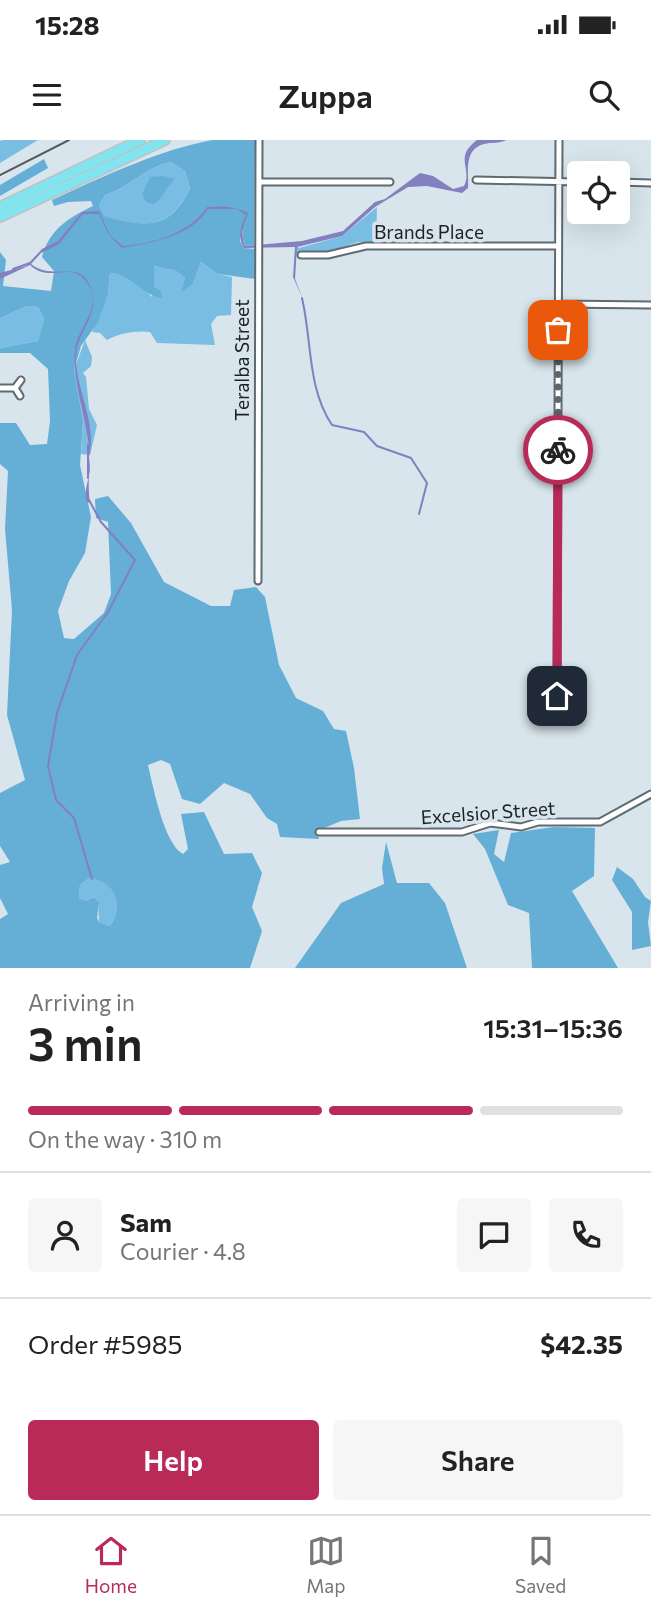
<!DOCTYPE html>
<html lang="en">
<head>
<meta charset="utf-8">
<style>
	body { margin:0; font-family:Commissioner,sans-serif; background:#f6f6f6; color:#222; height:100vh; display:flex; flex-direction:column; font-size:26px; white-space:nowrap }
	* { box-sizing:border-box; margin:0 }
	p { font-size:23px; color:#767676 }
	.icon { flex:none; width:38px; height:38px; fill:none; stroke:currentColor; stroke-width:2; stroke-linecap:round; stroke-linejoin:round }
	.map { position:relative; height:828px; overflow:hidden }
	.side { display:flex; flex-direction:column; background:#fff; flex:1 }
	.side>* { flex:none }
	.buttons { position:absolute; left:567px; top:21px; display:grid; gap:14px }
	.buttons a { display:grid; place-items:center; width:63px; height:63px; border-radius:7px; background:#fff; box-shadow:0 7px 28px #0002; font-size:35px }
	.pin { position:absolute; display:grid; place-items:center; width:60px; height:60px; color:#fff; margin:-30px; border-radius:14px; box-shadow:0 4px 10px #0006 }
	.courier { position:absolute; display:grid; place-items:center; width:70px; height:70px; margin:-35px; border:5px solid #b92a58; border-radius:50%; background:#fff; color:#222; box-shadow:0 2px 9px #0007 }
	.summary em { font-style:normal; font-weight:600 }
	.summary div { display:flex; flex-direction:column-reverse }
	.summary { display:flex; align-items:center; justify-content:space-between; height:119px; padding:0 28px }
	h1 { font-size:46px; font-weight:600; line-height:52px }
	.bar { display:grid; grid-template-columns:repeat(4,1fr); gap:10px 7px; align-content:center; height:84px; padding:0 28px }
	.bar i { height:9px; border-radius:5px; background:#e0e0e0 }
	.bar .active { background:#b92a58 }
	.bar p { grid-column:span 4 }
	.line { display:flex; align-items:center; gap:18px; padding:0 28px; border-top:2px solid #e0e0e0 }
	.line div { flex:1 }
	.round { display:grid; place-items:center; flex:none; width:74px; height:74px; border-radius:7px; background:#f6f6f6 }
	.primary-button { display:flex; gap:14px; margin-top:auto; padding:14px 28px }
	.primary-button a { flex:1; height:80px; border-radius:7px; background:#b92a58; color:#fff; font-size:28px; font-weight:600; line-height:80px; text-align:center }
	.primary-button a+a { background:#f6f6f6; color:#222 }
	.status { display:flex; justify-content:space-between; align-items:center; height:49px; padding:0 35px; background:#fff; direction:ltr }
	.status svg { height:19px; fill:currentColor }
	header { display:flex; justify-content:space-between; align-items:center; height:91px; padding:0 28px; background:#fff; font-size:32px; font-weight:600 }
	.dock { display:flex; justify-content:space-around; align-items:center; height:98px; border-top:2px solid #e0e0e0; background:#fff; font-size:19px; color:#767676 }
	.dock a { display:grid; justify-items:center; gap:4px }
	.dock .active { color:#b92a58 }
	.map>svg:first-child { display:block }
	.green { fill:#79bde3 }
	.forest { fill:#65afd7; fill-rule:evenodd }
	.water { fill:#847fbe }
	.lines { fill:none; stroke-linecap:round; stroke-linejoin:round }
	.stream { stroke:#847fbe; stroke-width:2 }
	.street-casing { stroke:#5f6a71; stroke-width:9 }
	.primary-casing { stroke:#c0c1c2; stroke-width:12 }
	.street { stroke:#fff; stroke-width:5 }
	.primary { stroke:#81e4ef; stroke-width:9 }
	.rail { stroke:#53595d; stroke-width:2 }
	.done { stroke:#5e666a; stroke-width:7; stroke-dasharray:0 12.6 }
	.route { stroke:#b92a58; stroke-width:9 }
	.labels { text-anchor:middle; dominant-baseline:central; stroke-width:7; stroke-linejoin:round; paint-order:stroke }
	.street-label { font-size:19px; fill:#1d2124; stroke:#d8e5ec }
</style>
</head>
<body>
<div class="status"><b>15:28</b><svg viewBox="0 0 49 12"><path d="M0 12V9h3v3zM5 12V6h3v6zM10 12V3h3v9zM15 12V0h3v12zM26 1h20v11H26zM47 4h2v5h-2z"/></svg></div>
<header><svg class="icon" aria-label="menu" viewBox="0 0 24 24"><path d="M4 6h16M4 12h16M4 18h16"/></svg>Zuppa<svg class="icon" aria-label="search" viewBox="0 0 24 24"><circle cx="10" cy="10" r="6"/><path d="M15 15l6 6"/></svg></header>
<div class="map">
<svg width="651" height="828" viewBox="0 0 651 828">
	<rect width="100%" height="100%" fill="#d8e5ec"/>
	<path class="green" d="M 3,0 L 38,0 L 0,23 L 0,1 Z
		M 171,22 L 185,31 L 190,48 C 169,91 145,87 103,76 L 99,66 L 105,55 C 131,47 144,27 171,22 Z
		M 377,67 L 376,102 L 358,102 L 327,112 L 296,114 L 296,106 L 299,108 L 342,96 Z
		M 201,122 L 218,134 L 232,137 L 231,175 L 217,176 L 211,184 L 215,205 L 157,203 L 150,192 C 138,190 118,193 107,200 L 100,193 L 92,192 L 108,154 L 110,133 C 127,134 141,145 152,157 L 154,126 L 176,131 L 185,138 L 182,150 L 193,144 Z
		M 27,166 L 38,167 L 44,179 L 38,201 L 0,208 L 0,178 Z
		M 85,200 L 92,217 L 91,226 L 83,233 L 86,237 L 89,269 L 97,285 L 90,315 L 81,314 L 83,281 L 74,230 Z
		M 89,738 C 116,741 125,765 110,786 L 99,782 L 98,761 L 94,757 L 86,761 L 79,758 L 80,745 Z"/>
	<path class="forest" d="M 213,0 L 255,0 L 254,105 L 244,106 L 242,89 L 240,101 L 244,108 L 255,109 L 255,139 L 218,134 L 201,122 L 193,144 L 181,152 L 185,138 L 176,131 L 154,126 L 154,147 L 161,151 L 162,158 C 143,156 132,134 110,133 L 108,154 L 98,182 L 81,206 L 74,230 L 83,281 L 80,325 L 91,377 L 85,413 L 69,441 L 58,471 L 64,498 L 74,499 L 104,473 L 111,454 L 108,382 L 96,378 L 95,359 L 108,356 L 131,383 L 164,442 L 211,466 L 230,466 L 234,450 L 256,447 L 265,457 L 279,525 L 296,558 L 323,571 L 334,589 L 346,591 L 354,628 L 360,679 L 341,681 L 317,691 L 319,699 L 280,697 L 277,684 L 267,678 L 250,654 L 224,643 L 200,664 L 182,659 L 170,624 L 161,620 L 148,625 C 153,646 164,704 183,714 L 188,709 L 181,674 L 204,672 L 224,714 L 252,713 L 262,733 L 252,767 L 262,791 L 250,828 L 0,828 L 0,779 L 8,774 L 0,758 L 0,725 L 10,722 L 0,706 L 0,653 L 25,640 L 7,575 L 12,470 L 5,389 L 8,331 L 0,324 L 0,283 L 16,283 L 30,305 L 47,304 L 50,281 L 48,229 L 30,213 L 0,213 L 0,208 L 38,201 L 44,179 L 38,167 L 27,166 L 0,178 L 0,112 L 6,120 L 3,146 L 51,151 L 54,131 L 42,117 C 49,90 68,78 93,66 L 91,61 L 68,62 L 54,66 L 52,60 C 102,37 158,10 213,0 ZM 171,22 L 185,31 L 190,48 C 170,91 145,87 104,76 L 99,66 L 105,55 C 131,47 144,27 171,22 ZM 89,738 C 115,741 125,765 110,786 L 99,782 L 97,778 L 99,762 L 94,757 L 86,761 L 79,758 L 80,745 Z
		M 44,19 L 48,28 L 0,56 L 0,45 Z
		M 163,36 L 175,39 C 166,47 163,58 154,64 L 146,62 L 142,54 L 150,37 Z
		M 554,687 L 595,688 L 594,736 L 572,751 L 618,828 L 532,828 L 529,773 L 508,765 L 485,709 L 473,694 L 499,690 L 494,714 L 504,722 L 511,693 Z
		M 386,702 L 397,743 L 429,743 L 445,763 L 467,828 L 295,828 L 341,763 L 384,744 L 382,728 Z
		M 617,727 L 633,739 L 645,757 L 651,761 L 648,782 L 651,806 L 632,810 L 632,772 L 612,740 Z"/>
	<path class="water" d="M 477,0 L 506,0 C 499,4 492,2 484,4 C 463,10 469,32 468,48 L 462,53 L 427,46 L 408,47 L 375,67 L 342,96 L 297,107 L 295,139 L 302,157 L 293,137 L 295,107 L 244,108 C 237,97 241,85 246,75 L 237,69 L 208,69 C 192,96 151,103 122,108 L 109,95 L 99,74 L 83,74 L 59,104 L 41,113 L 31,124 C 52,141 78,121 88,142 C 105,175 74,191 76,221 C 77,246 91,274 91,300 C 90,319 87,344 90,363 L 87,362 C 83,349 90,340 90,326 C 91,287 72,248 75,210 C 77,186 108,165 83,138 C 69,123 49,143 30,125 L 0,139 L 0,133 L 26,126 L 42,109 L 58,101 L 82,72 L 99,71 L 110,95 L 123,106 C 152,104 191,93 207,67 C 222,66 234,66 248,73 L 242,91 L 244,106 L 302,101 L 343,91 L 375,62 L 385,59 L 420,33 L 433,36 L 453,49 L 464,46 C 473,28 453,18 477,0 Z"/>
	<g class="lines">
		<path class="stream" d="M 13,129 L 30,123
			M 302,158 C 312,200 307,248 332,285 L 364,292 L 377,306 L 411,318 L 427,343 L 419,374
			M 88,305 L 88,338
			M 89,360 L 101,382 L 135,420 L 108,472 L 77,515 L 57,573 L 48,626 L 56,660 L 74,678 L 92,739"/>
		<g class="street-casing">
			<path id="street" d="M 476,40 L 579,42
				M 260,42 L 390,42
				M 618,42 L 651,43
				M 301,115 L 328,115 L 366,106 L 558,106
				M 558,164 L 651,165
				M 0,248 L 15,248
				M 20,256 L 15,248 L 21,240
				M 258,441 L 259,0
				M 557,556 L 559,0
				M 319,692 L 462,692 L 490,683 L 521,687 L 538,682 L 600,682 L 651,654"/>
		</g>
		<g class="primary-casing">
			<path id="primary" d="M 0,67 L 140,0
				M 0,77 L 165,0"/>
		</g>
		<use href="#street" class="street"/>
		<use href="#primary" class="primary"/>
		<path class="rail" d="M 0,35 L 69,0"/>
	</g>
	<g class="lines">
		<path class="done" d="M 558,310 L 558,190"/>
		<path class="route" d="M 557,556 L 558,310"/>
	</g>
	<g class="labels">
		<g class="street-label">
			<text x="429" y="91">Brands Place</text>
			<text transform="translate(241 220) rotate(-90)">Teralba Street</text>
			<text transform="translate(488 672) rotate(-4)">Excelsior Street</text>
		</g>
	</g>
</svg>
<div class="buttons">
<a><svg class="icon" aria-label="locate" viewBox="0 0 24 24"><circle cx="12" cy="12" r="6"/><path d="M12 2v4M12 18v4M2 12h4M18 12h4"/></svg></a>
</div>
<div class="pin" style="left:558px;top:190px;background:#ea580c"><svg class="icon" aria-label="bag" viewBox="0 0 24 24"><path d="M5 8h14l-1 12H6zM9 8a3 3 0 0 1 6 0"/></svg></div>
<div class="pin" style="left:557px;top:556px;background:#1f2937"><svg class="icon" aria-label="home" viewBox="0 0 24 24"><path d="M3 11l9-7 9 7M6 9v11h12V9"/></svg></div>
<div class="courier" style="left:558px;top:310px"><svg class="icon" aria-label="bike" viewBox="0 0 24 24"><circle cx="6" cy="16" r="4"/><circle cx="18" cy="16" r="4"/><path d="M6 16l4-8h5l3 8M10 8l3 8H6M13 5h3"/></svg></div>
</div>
<section class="side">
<div class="summary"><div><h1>3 min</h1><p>Arriving in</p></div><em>15:31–15:36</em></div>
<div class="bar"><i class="active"></i><i class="active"></i><i class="active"></i><i></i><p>On the way · 310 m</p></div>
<div class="line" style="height:126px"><a class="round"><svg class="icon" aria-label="person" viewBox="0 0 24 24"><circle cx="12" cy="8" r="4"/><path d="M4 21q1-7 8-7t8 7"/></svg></a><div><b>Sam</b><p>Courier · 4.8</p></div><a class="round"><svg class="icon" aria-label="chat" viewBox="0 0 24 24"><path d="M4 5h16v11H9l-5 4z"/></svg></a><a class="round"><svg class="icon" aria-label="phone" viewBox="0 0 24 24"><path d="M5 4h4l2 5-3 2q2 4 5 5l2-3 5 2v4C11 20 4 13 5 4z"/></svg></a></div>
<div class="line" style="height:91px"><div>Order #5985</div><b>$42.35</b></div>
<div class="primary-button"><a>Help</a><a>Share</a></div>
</section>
<nav class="dock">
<a class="active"><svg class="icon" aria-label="home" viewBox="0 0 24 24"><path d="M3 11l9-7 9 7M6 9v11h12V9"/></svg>Home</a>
<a><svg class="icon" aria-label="map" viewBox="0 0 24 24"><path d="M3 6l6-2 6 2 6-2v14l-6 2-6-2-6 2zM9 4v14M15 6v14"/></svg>Map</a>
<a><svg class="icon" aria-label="saved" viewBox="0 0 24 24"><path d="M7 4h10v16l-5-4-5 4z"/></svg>Saved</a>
</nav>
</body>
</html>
